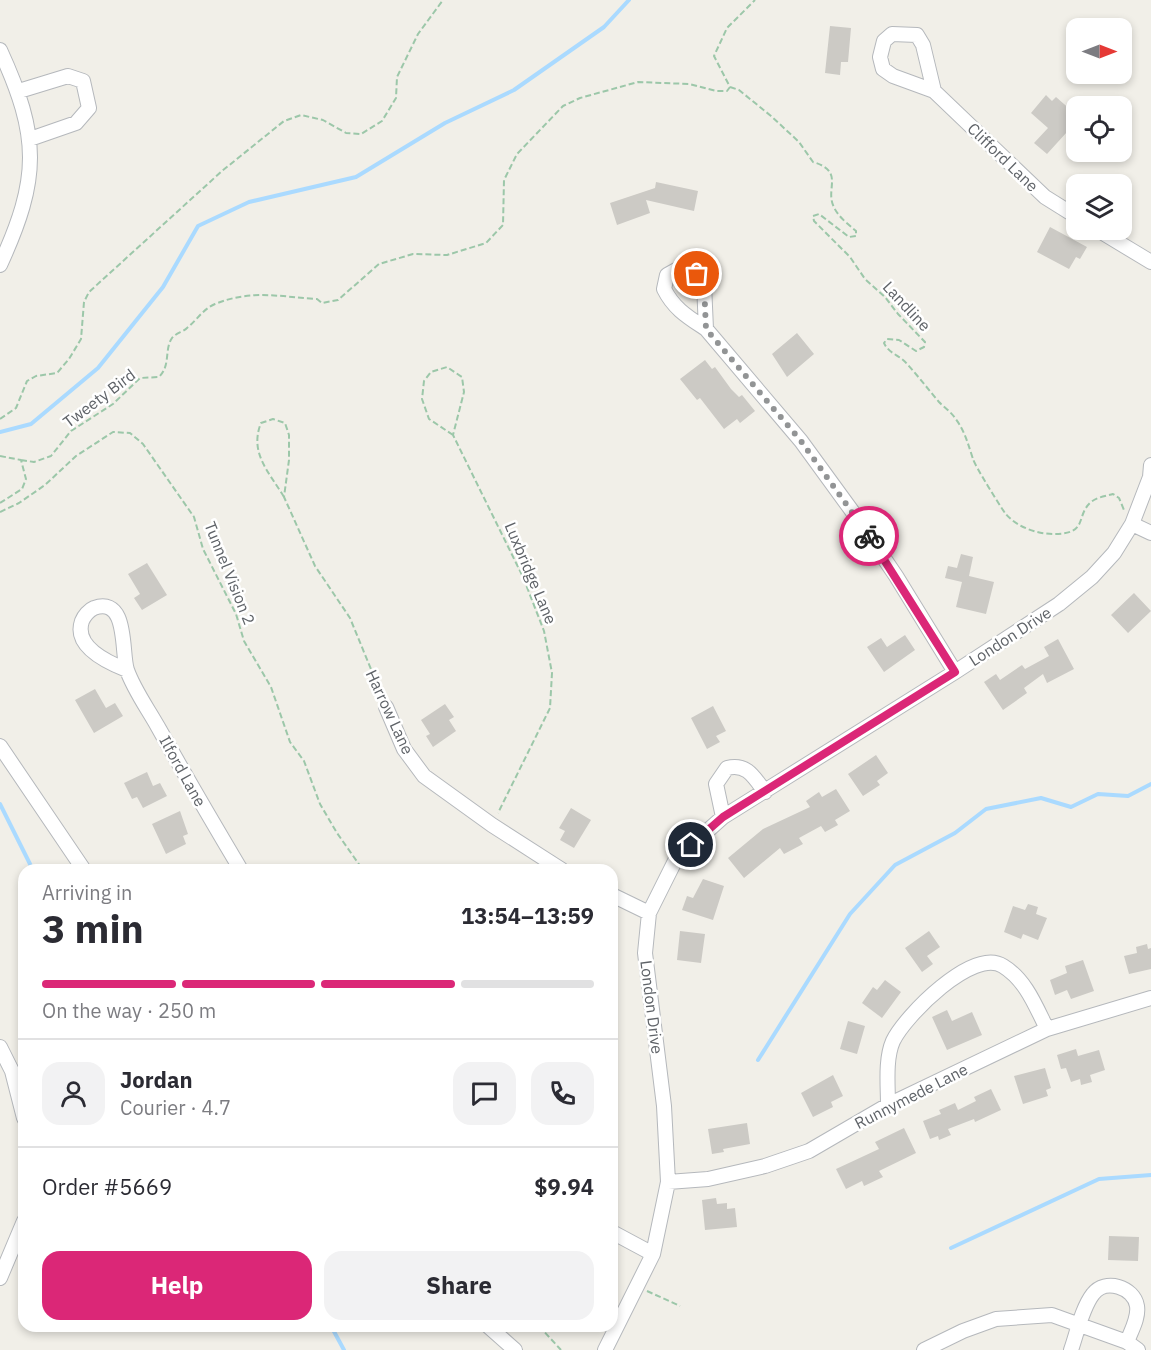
<!DOCTYPE html>
<html lang="en">
<head>
<meta charset="utf-8">
<style>
	body { margin:0; font-family:"IBM Plex Sans",sans-serif; background:#f2f2f3; color:#2b2b33; height:100vh; display:flex; flex-direction:column; font-size:22px; white-space:nowrap }
	* { box-sizing:border-box; margin:0 }
	p { font-size:20px; color:#7c7c81 }
	.icon { flex:none; width:33px; height:33px; fill:none; stroke:currentColor; stroke-width:2; stroke-linecap:round; stroke-linejoin:round }
	.map { position:relative; flex:1; overflow:hidden }
	.panel { position:absolute; left:18px; top:864px; width:600px; height:468px; display:flex; flex-direction:column; background:#fff; border-radius:18px; box-shadow:0 3px 9px #0003 }
	.panel>* { flex:none }
	.needle { width:39px; rotate:90deg }
	.tools { position:absolute; left:1066px; top:18px; display:grid; gap:12px }
	.tools a { display:grid; place-items:center; width:66px; height:66px; border-radius:12px; background:#fff; box-shadow:0 3px 9px #0003; font-size:30px }
	.pin { position:absolute; display:grid; place-items:center; width:51px; height:51px; color:#fff; margin:-26px; border:3px solid #fff; border-radius:50%; box-shadow:0 2px 6px #0007 }
	.courier { position:absolute; display:grid; place-items:center; width:60px; height:60px; margin:-30px; border:4px solid #db2777; border-radius:50%; background:#fff; color:#222; box-shadow:0 2px 8px #0007 }
	.head em { font-style:normal; font-weight:700 }
	.head div { display:flex; flex-direction:column-reverse }
	.head { display:flex; align-items:center; justify-content:space-between; height:102px; padding:0 24px }
	h1 { font-size:39px; font-weight:700; line-height:45px }
	.bar { display:grid; grid-template-columns:repeat(4,1fr); gap:9px 6px; align-content:center; height:72px; padding:0 24px }
	.bar i { height:8px; border-radius:4px; background:#e1e1e2 }
	.bar .current { background:#db2777 }
	.bar p { grid-column:span 4 }
	.line { display:flex; align-items:center; gap:15px; padding:0 24px; border-top:2px solid #e1e1e2 }
	.line div { flex:1 }
	.round { display:grid; place-items:center; flex:none; width:63px; height:63px; border-radius:18px; background:#f2f2f3 }
	.primary-button { display:flex; gap:12px; margin-top:auto; padding:12px 24px }
	.primary-button a { flex:1; height:69px; border-radius:18px; background:#db2777; color:#fff; font-size:24px; font-weight:700; line-height:69px; text-align:center }
	.primary-button a+a { background:#f2f2f3; color:#2b2b33 }
	.map>svg:first-child { display:block }
	.lines { fill:none; stroke-linecap:round; stroke-linejoin:round }
	.stream { stroke:#aadaff; stroke-width:4 }
	.building { fill:#cccac5 }
	.minor-casing { stroke:#b5b8bc; stroke-width:16 }
	.path { stroke:#9cc7a9; stroke-width:2; stroke-dasharray:6 3; stroke-linecap:butt }
	.minor { stroke:#fff; stroke-width:14 }
	.done { stroke:#929495; stroke-width:6; stroke-dasharray:0 10.8 }
	.route { stroke:#db2777; stroke-width:8 }
	.labels { text-anchor:middle; dominant-baseline:central; stroke-width:5; stroke-linejoin:round; paint-order:stroke }
	.street-label { font-size:16px; fill:#5f6368; stroke:#fff }
</style>
</head>
<body>
<div class="map">
<svg width="1151" height="1350" viewBox="0 0 1151 1350">
	<rect width="100%" height="100%" fill="#f1efe8"/>
	<g class="lines">
		<path class="stream" d="M 0,432 L 31,424 L 98,368 L 163,287 L 198,226 L 249,202 L 356,177 L 445,123 L 514,90 L 604,27 L 629,0
			M 0,804 L 33,870
			M 758,1060 L 850,914 L 895,865 L 955,833 L 986,809 L 1041,798 L 1071,807 L 1098,794 L 1128,796 L 1151,784
			M 951,1248 L 1099,1179 L 1151,1175
			M 331,1326 L 344,1350"/>
	</g>
	<path class="building" d="M 830,26 L 851,28 L 848,62 L 841,62 L 840,75 L 825,73 Z
		M 1046,95 L 1052,101 L 1056,97 L 1072,111 L 1069,114 L 1077,121 L 1047,154 L 1034,143 L 1048,128 L 1031,113 Z
		M 656,182 L 698,191 L 694,211 L 646,200 L 650,213 L 617,225 L 610,203 L 655,188 Z
		M 1050,227 L 1087,247 L 1080,259 L 1076,257 L 1069,269 L 1037,252 Z
		M 797,333 L 814,354 L 787,377 L 772,354 Z
		M 705,360 L 712,369 L 715,367 L 731,389 L 739,397 L 742,395 L 755,411 L 740,423 L 737,419 L 724,429 L 700,398 L 697,400 L 680,379 Z
		M 961,554 L 973,557 L 969,576 L 994,582 L 986,614 L 956,607 L 962,582 L 945,578 L 948,566 L 957,568 Z
		M 147,563 L 167,595 L 142,610 L 134,598 L 140,594 L 128,574 Z
		M 1134,593 L 1151,611 L 1128,633 L 1111,615 Z
		M 905,635 L 915,650 L 884,672 L 867,647 L 881,638 L 887,647 Z
		M 1058,639 L 1074,669 L 1047,683 L 1043,674 L 1024,688 L 1027,693 L 1003,710 L 984,682 L 996,674 L 1000,680 L 1022,665 L 1025,669 L 1049,656 L 1044,647 Z
		M 95,689 L 106,708 L 115,703 L 123,716 L 94,733 L 75,700 Z
		M 445,704 L 454,717 L 449,720 L 456,731 L 433,747 L 426,736 L 430,734 L 421,720 Z
		M 713,706 L 726,731 L 716,736 L 720,742 L 707,749 L 691,718 Z
		M 876,755 L 888,773 L 877,781 L 880,785 L 863,796 L 848,774 Z
		M 147,772 L 153,786 L 160,783 L 167,796 L 143,808 L 137,797 L 132,799 L 124,783 Z
		M 836,789 L 850,811 L 835,820 L 838,825 L 825,832 L 821,826 L 799,838 L 803,844 L 784,854 L 780,848 L 744,878 L 728,858 L 763,829 L 810,807 L 806,801 L 819,792 L 822,797 Z
		M 571,808 L 591,820 L 574,848 L 560,840 L 565,831 L 559,828 Z
		M 180,811 L 188,834 L 183,836 L 186,844 L 166,854 L 152,824 Z
		M 703,879 L 724,886 L 713,920 L 682,910 L 687,896 L 693,898 Z
		M 1028,904 L 1038,907 L 1036,914 L 1047,918 L 1038,940 L 1023,934 L 1021,939 L 1004,932 L 1013,906 L 1025,910 Z
		M 680,931 L 705,934 L 701,963 L 677,960 Z
		M 929,931 L 940,947 L 927,956 L 933,964 L 922,972 L 905,948 Z
		M 1147,944 L 1148,949 L 1151,948 L 1151,969 L 1129,974 L 1124,956 L 1137,953 L 1136,947 Z
		M 1083,960 L 1094,991 L 1071,999 L 1067,990 L 1055,995 L 1050,980 L 1067,973 L 1065,966 Z
		M 885,980 L 901,992 L 882,1018 L 862,1003 L 873,987 L 877,990 Z
		M 947,1010 L 952,1021 L 972,1012 L 982,1035 L 947,1050 L 932,1017 Z
		M 848,1021 L 865,1026 L 857,1054 L 840,1049 Z
		M 1076,1049 L 1078,1056 L 1099,1050 L 1105,1070 L 1090,1075 L 1092,1082 L 1081,1085 L 1080,1079 L 1071,1082 L 1066,1068 L 1061,1069 L 1057,1055 Z
		M 1045,1068 L 1051,1088 L 1046,1090 L 1048,1096 L 1023,1104 L 1014,1076 Z
		M 833,1075 L 843,1096 L 831,1102 L 833,1107 L 813,1117 L 801,1093 Z
		M 991,1089 L 1001,1110 L 975,1122 L 974,1119 L 948,1129 L 951,1135 L 939,1140 L 938,1136 L 930,1139 L 923,1121 L 941,1114 L 939,1110 L 955,1103 L 958,1110 L 976,1101 L 974,1097 Z
		M 747,1123 L 750,1144 L 723,1149 L 724,1152 L 712,1154 L 708,1129 Z
		M 904,1128 L 916,1153 L 879,1171 L 883,1177 L 864,1186 L 862,1181 L 846,1189 L 836,1169 L 879,1149 L 875,1142 Z
		M 716,1198 L 717,1204 L 727,1203 L 727,1209 L 735,1208 L 737,1227 L 705,1230 L 702,1200 Z
		M 1109,1236 L 1139,1237 L 1138,1261 L 1108,1260 Z"/>
	<g class="lines">
		<g class="minor-casing">
			<path id="minor" d="M 0,50 C 40,137 40,178 0,265
				M 19,91 L 68,76 L 83,81 L 89,108 L 76,123 L 30,139
				M 934,91 L 923,45 L 917,35 L 892,34 L 884,41 L 880,57 L 883,69 L 893,76 L 934,91 L 1045,197 L 1077,217
				M 1098,230 L 1151,262
				M 706,329 C 688,317 674,309 664,289 L 667,275 L 676,270 L 687,270 L 697,274 L 704,284 L 706,329 L 801,441 L 852,511 L 896,576 L 955,672
				M 1132,524 L 1151,533
				M 127,670 C 109,663 73,647 82,621 C 84,616 89,610 94,608 C 129,596 121,653 127,670 C 134,690 148,709 158,727 C 185,775 213,823 241,870
				M 386,707 L 404,749 L 424,776 L 492,825 L 562,870
				M 0,746 L 84,870
				M 723,817 L 716,784 L 727,768 C 747,763 754,777 765,792
				M 612,895 L 649,913
				M 0,1047 L 12,1071 L 24,1118
				M 888,1105 C 888,1086 885,1059 893,1041 C 905,1016 973,947 1003,966 C 1026,980 1036,1007 1047,1029
				M 668,1182 L 708,1179 L 765,1166 L 809,1151 L 888,1105 L 1047,1029 L 1151,998
				M 612,1232 L 653,1254
				M 0,1278 L 24,1221
				M 488,1326 L 515,1350
				M 605,1350 L 653,1254 L 668,1182 L 664,1106 L 645,953 L 649,913 L 676,859 L 723,817 L 955,672 L 1059,604 L 1092,577 L 1114,553 L 1132,524 L 1150,477 L 1151,465
				M 924,1350 L 963,1331 L 996,1319 L 1052,1315 L 1127,1342 L 1138,1350
				M 1071,1350 C 1077,1333 1082,1308 1093,1294 C 1105,1278 1134,1287 1137,1306 C 1139,1318 1131,1331 1127,1342"/>
		</g>
		<path class="path" d="M 730,87 L 739,90 L 771,116 L 799,142 L 813,162 C 844,171 826,188 833,205 C 837,216 848,224 856,231 L 856,236 L 849,237 L 819,214 L 813,216 L 814,221 L 850,257 L 865,279 L 885,297 L 898,314 L 925,342 L 924,347 L 916,351 L 899,340 L 887,339 L 884,343 C 889,354 900,355 907,364 C 918,376 928,389 939,402 C 944,407 951,412 955,418 C 965,431 968,444 973,459 C 975,466 1000,506 1005,513 C 1016,527 1037,534 1054,534 C 1089,534 1075,516 1091,502 C 1097,497 1106,496 1113,494 L 1119,498 L 1124,510
			M 0,419 L 16,408 L 27,381 L 36,376 L 57,373 L 69,359 L 81,339 L 84,302 L 89,292 L 222,171 L 284,121 L 301,115 L 323,120 L 346,133 L 361,134 L 382,121 L 396,98 L 397,77 L 418,34 L 443,0
			M 453,435 L 429,419 L 422,399 L 424,381 L 431,372 L 447,367 L 462,377 L 464,392 L 453,435 L 523,577 L 544,631 L 552,673 L 550,708 L 498,813
			M 0,456 L 21,460 L 26,479 L 22,489 L 0,503
			M 21,460 L 34,462 L 51,456 L 71,431 L 113,404 L 140,378 L 159,377 C 171,365 164,350 172,338 C 176,333 183,332 187,328 C 197,320 203,309 215,304 C 252,289 281,297 317,299 L 322,303 L 338,300 L 379,264 L 413,254 L 447,255 L 486,243 L 503,225 L 504,180 L 517,154 L 563,106 L 580,98 L 638,82 L 689,84 L 716,91 L 727,91 L 730,87 L 714,56 L 727,28 L 755,0
			M 284,497 C 269,472 249,453 261,423 L 273,419 L 285,423 L 289,435 L 289,460 L 284,497 L 315,566 L 350,618 L 382,696
			M 0,512 L 19,503 L 45,485 L 76,456 L 113,432 L 130,433 L 143,444 L 194,517 L 203,549 L 236,614 L 244,641 L 271,687 L 290,742 L 304,761 L 320,804 L 337,833 L 363,870
			M 647,1291 L 680,1306
			M 539,1326 L 561,1350"/>
		<use href="#minor" class="minor"/>
	</g>
	<g class="lines">
		<path class="done" d="M 697,274 L 704,284 L 706,329 L 801,441 L 869,536"/>
		<path class="route" d="M 691,845 L 723,817 L 955,672 L 869,536"/>
	</g>
	<g class="labels">
		<g class="street-label">
			<text transform="translate(1003 157) rotate(44)">Clifford Lane</text>
			<text transform="translate(907 306) rotate(47)">Landline</text>
			<text transform="translate(99 398) rotate(-37)">Tweety Bird</text>
			<text transform="translate(230 573) rotate(68)">Tunnel Vision 2</text>
			<text transform="translate(531 573) rotate(67)">Luxbridge Lane</text>
			<text transform="translate(1010 636) rotate(-33)">London Drive</text>
			<text transform="translate(390 712) rotate(65)">Harrow Lane</text>
			<text transform="translate(183 771) rotate(61)">Ilford Lane</text>
			<text transform="translate(652 1007) rotate(83)">London Drive</text>
			<text transform="translate(911 1096) rotate(-27)">Runnymede Lane</text>
		</g>
	</g>
</svg>
<div class="tools">
<a><svg class="needle" viewBox="-14 -14 28 28"><path d="M0-13l5 13h-10z" fill="#e53935"/><path d="M0 13l5-13h-10z" fill="#7c7c81"/></svg></a>
<a><svg class="icon" aria-label="locate" viewBox="0 0 24 24"><circle cx="12" cy="12" r="6"/><path d="M12 2v4M12 18v4M2 12h4M18 12h4"/></svg></a>
<a><svg class="icon" aria-label="layers" viewBox="0 0 24 24"><path d="M12 4l9 5-9 5-9-5zM3 14l9 5 9-5"/></svg></a>
</div>
<div class="pin" style="left:697px;top:274px;background:#ea580c"><svg class="icon" aria-label="bag" viewBox="0 0 24 24"><path d="M5 8h14l-1 12H6zM9 8a3 3 0 0 1 6 0"/></svg></div>
<div class="pin" style="left:691px;top:845px;background:#1f2937"><svg class="icon" aria-label="home" viewBox="0 0 24 24"><path d="M3 11l9-7 9 7M6 9v11h12V9"/></svg></div>
<div class="courier" style="left:869px;top:536px"><svg class="icon" aria-label="bike" viewBox="0 0 24 24"><circle cx="6" cy="16" r="4"/><circle cx="18" cy="16" r="4"/><path d="M6 16l4-8h5l3 8M10 8l3 8H6M13 5h3"/></svg></div>
<section class="panel">
<div class="head"><div><h1>3 min</h1><p>Arriving in</p></div><em>13:54–13:59</em></div>
<div class="bar"><i class="current"></i><i class="current"></i><i class="current"></i><i></i><p>On the way · 250 m</p></div>
<div class="line" style="height:108px"><a class="round"><svg class="icon" aria-label="person" viewBox="0 0 24 24"><circle cx="12" cy="8" r="4"/><path d="M4 21q1-7 8-7t8 7"/></svg></a><div><b>Jordan</b><p>Courier · 4.7</p></div><a class="round"><svg class="icon" aria-label="chat" viewBox="0 0 24 24"><path d="M4 5h16v11H9l-5 4z"/></svg></a><a class="round"><svg class="icon" aria-label="phone" viewBox="0 0 24 24"><path d="M5 4h4l2 5-3 2q2 4 5 5l2-3 5 2v4C11 20 4 13 5 4z"/></svg></a></div>
<div class="line" style="height:78px"><div>Order #5669</div><b>$9.94</b></div>
<div class="primary-button"><a>Help</a><a>Share</a></div>
</section>
</div>
</body>
</html>
